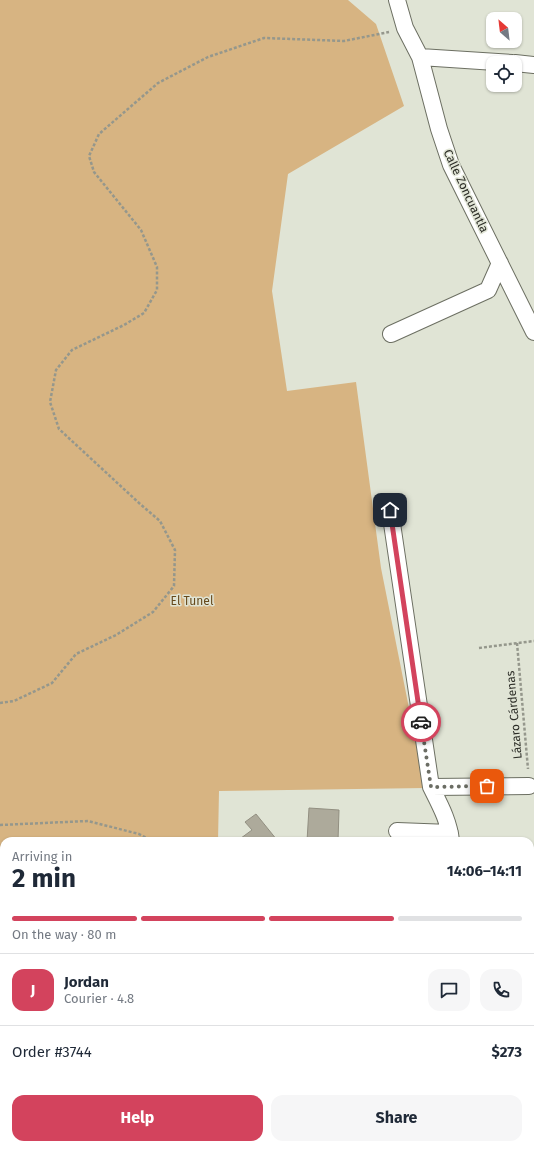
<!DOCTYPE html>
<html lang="en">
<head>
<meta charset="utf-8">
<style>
	body { margin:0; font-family:"Fira Sans",sans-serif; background:#f6f6f7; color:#1f2937; height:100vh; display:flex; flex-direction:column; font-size:15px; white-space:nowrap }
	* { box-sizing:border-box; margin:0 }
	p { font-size:13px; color:#747a83 }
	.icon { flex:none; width:22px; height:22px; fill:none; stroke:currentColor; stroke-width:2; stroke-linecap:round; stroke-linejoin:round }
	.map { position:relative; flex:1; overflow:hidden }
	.sheet { position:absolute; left:0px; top:837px; width:534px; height:312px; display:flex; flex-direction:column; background:#fff; border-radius:12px 12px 0 0; box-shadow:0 1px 3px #0004 }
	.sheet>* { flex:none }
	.needle { width:26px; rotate:332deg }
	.fabs { position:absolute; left:486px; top:12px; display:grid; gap:8px }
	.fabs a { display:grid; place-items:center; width:36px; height:36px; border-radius:8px; background:#fff; box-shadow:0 1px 3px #0004; font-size:20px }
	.pin { position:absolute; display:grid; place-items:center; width:34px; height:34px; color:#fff; margin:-17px; border-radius:8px; box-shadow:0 2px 6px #0006 }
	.courier { position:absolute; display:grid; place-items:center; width:40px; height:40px; margin:-20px; border:3px solid #d3435d; border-radius:50%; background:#fff; color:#222; box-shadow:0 1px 5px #0007 }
	.headline em { font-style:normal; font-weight:700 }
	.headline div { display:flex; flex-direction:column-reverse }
	.headline { display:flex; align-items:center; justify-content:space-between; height:68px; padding:0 12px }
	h1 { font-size:26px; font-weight:700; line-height:30px }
	.bar { display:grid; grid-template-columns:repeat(4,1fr); gap:6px 4px; align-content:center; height:48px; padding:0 12px }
	.bar i { height:5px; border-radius:3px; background:#e0e1e3 }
	.bar .current { background:#d3435d }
	.bar p { grid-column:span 4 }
	.line { display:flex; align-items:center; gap:10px; padding:0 12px; border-top:1px solid #e0e1e3 }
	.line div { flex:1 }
	.round { display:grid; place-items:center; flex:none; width:42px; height:42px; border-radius:12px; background:#f6f6f7 }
	.action { display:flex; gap:8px; margin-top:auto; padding:8px 12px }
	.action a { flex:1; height:46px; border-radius:12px; background:#d3435d; color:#fff; font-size:16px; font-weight:700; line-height:46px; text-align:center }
	.action a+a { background:#f6f6f7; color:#1f2937 }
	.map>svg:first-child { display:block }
	.green { fill:#d7b482 }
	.building { fill:#adaa9b; stroke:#928f81 }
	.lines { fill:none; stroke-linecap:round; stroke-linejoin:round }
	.lane-casing { stroke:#6c6f62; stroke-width:10 }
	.street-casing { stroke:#6c6f62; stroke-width:18 }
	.path { stroke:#95978c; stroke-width:2.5; stroke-dasharray:3 2; stroke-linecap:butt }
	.lane { stroke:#fff; stroke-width:8 }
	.street { stroke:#fff; stroke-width:16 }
	.done { stroke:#6b6d64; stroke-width:4; stroke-dasharray:0 7.2 }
	.route { stroke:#d3435d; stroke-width:5 }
	.labels { text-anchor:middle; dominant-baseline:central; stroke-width:3; stroke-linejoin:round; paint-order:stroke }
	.street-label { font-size:12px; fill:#2c2d27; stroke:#e0e4d5 }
	.park-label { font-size:12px; fill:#66491b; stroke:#e0e4d5 }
</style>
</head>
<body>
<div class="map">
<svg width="534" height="1149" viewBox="0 0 534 1149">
	<rect width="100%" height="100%" fill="#e0e4d5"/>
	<path class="green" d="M 0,0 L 348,0 L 376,24 L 404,106 L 288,174 L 272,291 L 287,391 L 356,382 L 381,568 L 425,788 L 219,791 L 218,841 L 4,841 L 4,868 L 0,869 Z
		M 4,976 L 4,1145 L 154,1145 L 154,1149 L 0,1149 L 0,977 Z"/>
	<path class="building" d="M 309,808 L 339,810 L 338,841 L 307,841 Z
		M 256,814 L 277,840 L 275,841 L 237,841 L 252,830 L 245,822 Z
		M 4,876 L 4,908 L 0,909 L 0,877 Z
		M 4,940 L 4,971 L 1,972 L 0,941 Z
		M 212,1145 L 234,1145 L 234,1149 L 211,1149 Z
		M 313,1145 L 325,1145 L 335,1147 L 335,1149 L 312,1149 Z"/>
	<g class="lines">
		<g class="lane-casing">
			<path id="lane" d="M 434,1145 L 455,1149"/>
		</g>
		<g class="street-casing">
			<path id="street" d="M 397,0 L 405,28 L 420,57 L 439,129 L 451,165 L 534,332
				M 420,57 L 512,63
				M 515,63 L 534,65
				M 391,334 L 488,290 L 500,263
				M 390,510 L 431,787 C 440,805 449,821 451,841
				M 431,787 L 529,786
				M 397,831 L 450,833
				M 530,942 L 534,937
				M 530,1025 L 534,1026
				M 158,1145 L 158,1149"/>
		</g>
		<path class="path" d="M 517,643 L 528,769
			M 479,648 L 534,641
			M 0,703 L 14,701 L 52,683 L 76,654 L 116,635 L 153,612 L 174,586 L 175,550 L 160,521 L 139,503 L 59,429 L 50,402 L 56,370 L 72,350 L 124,325 L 144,313 L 157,290 L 157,267 L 141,230 L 94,172 L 89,156 L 99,134 L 158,83 L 208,57 L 264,38 L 344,41 L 389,32
			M 0,825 L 88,821 L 139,834 L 152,841
			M 0,1055 L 4,1054
			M 0,1084 L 4,1081
			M 338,1149 L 339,1145
			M 508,1149 L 508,1145"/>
		<use href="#lane" class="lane"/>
		<use href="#street" class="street"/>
	</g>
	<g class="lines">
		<path class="done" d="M 421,722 L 431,787 L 487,786"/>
		<path class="route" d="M 390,510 L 421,722"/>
	</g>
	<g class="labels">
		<g class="street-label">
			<text transform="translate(466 191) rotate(65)">Calle Zoncuantla</text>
			<text transform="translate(514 715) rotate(-95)">Lázaro Cárdenas</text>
		</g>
		<g class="park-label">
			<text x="192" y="601">El Tunel</text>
		</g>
	</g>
</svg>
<div class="fabs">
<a><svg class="needle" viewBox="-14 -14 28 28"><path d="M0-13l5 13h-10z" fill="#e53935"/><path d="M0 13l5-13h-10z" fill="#747a83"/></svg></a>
<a><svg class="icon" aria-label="locate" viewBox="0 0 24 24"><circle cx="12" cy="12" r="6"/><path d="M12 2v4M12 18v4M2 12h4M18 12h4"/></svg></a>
</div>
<div class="pin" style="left:487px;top:786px;background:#ea580c"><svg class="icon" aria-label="bag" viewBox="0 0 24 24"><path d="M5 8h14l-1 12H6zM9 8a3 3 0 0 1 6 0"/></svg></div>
<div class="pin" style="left:390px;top:510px;background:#1f2937"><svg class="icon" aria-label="home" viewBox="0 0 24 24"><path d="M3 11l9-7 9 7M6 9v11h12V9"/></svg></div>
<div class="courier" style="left:421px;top:722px"><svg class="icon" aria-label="car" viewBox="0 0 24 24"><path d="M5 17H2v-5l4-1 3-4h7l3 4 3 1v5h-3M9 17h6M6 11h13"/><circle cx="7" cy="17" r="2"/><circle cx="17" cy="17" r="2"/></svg></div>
<section class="sheet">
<div class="headline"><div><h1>2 min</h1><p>Arriving in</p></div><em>14:06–14:11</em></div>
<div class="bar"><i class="current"></i><i class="current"></i><i class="current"></i><i></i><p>On the way · 80 m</p></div>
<div class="line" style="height:72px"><b class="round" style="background:#d3435d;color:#fff">J</b><div><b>Jordan</b><p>Courier · 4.8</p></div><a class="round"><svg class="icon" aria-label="chat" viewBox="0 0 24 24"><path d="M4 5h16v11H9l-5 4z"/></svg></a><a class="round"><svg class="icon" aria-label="phone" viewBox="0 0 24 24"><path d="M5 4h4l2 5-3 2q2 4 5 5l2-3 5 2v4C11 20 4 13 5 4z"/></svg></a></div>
<div class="line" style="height:52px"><div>Order #3744</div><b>$273</b></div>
<div class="action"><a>Help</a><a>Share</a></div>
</section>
</div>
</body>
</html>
